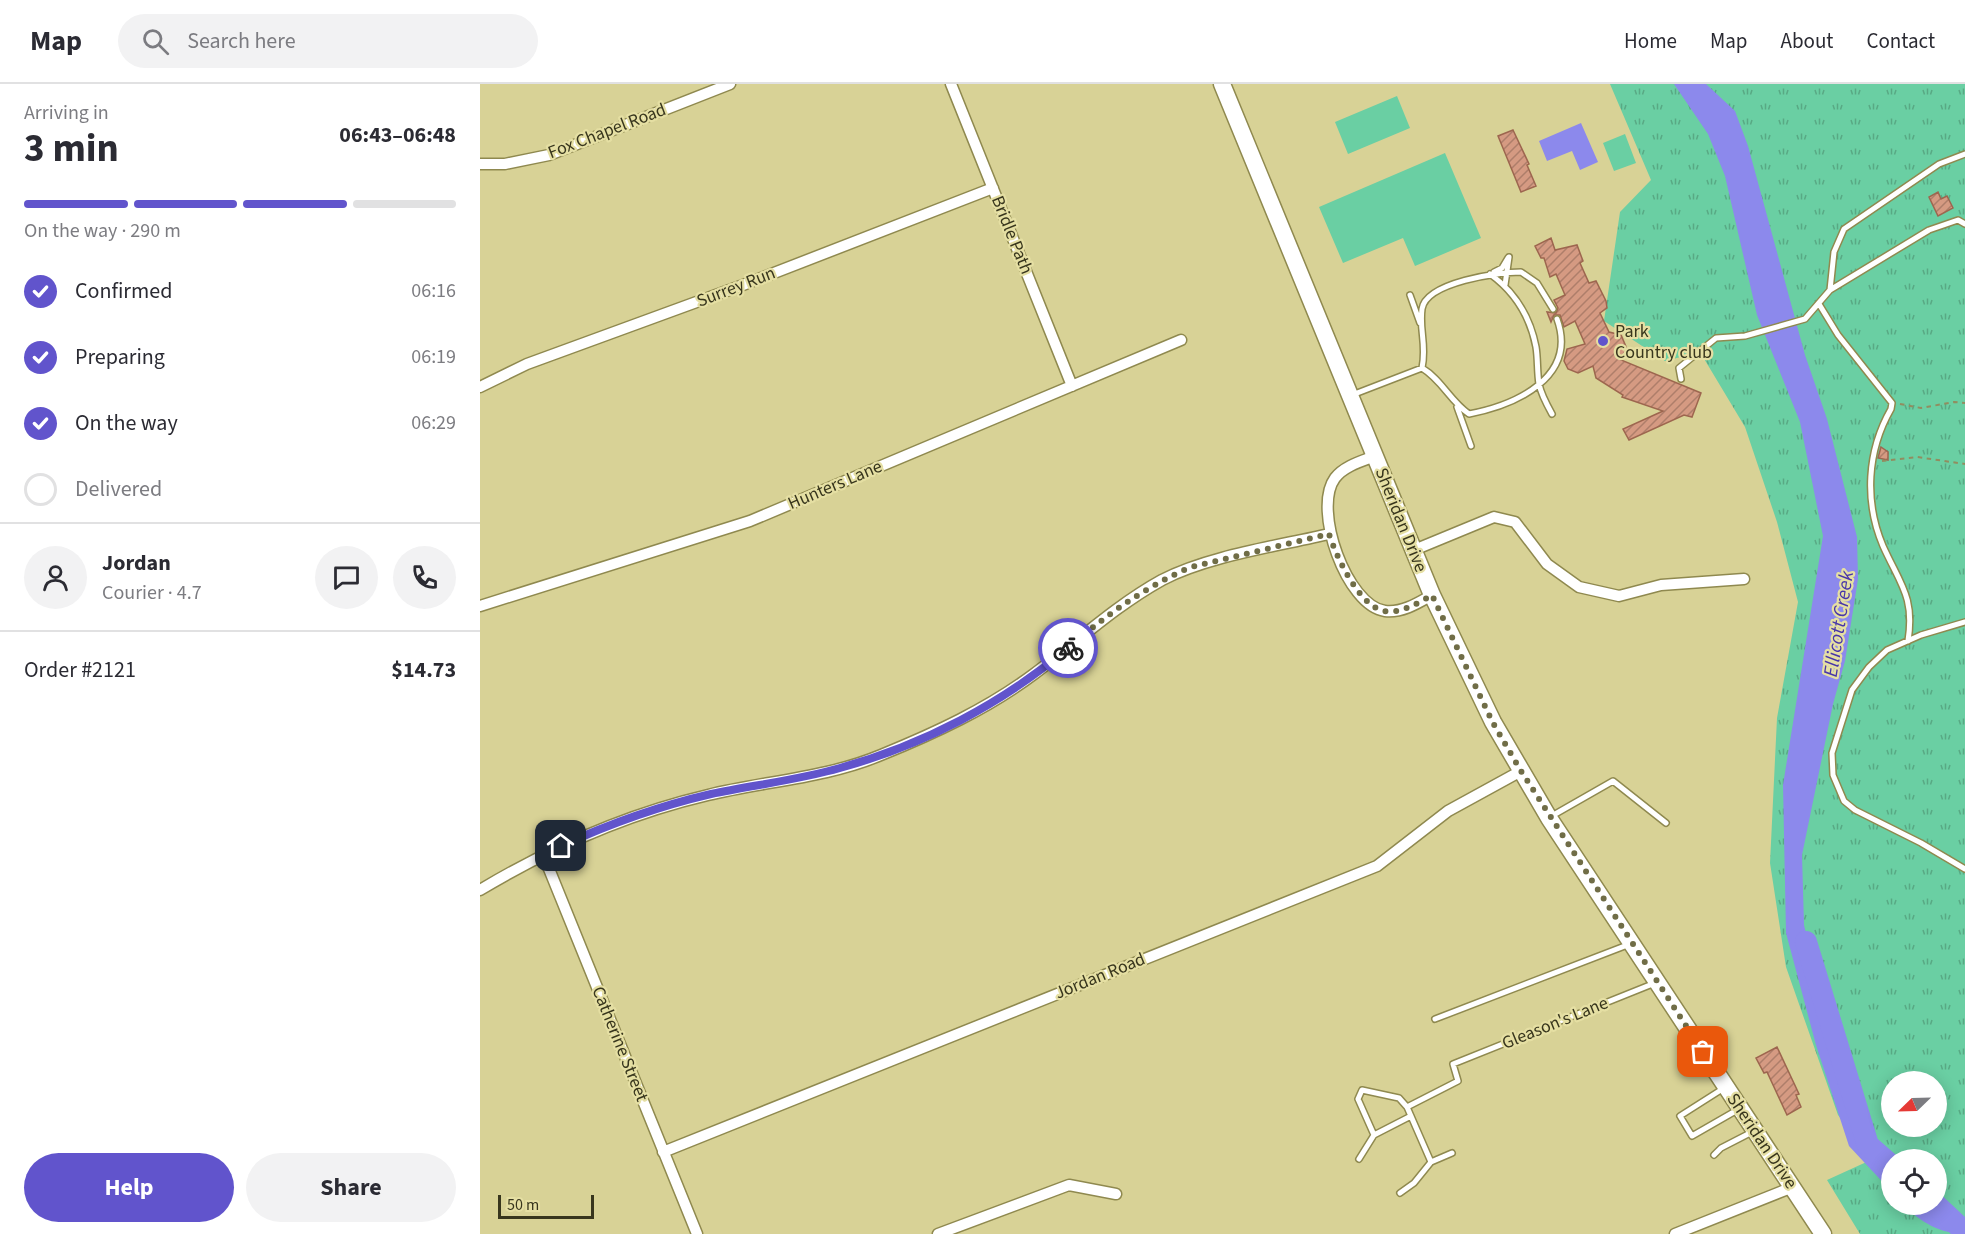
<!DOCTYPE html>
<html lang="en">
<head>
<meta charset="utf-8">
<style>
	body { margin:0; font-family:"Source Sans 3",sans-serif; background:#f2f2f3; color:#2b2b33; height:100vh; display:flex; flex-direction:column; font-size:22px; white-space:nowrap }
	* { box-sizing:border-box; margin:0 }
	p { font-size:20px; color:#7c7c81 }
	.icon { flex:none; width:33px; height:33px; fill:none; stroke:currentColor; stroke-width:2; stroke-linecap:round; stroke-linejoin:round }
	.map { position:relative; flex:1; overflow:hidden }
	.drawer { display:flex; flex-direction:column; background:#fff; width:480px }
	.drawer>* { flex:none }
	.needle { width:39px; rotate:247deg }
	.controls { position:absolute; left:1401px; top:987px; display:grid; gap:12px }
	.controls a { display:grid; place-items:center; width:66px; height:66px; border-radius:50%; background:#fff; box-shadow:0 3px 15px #0003; font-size:30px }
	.scale { position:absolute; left:18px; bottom:15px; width:96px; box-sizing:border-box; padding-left:6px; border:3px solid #38361d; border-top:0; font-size:16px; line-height:21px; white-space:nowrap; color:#38361d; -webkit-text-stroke:4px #e5dfa3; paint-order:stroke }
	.pin { position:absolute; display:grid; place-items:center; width:51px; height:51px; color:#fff; margin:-26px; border-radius:12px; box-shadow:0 3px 9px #0006 }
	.courier { position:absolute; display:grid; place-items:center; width:60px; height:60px; margin:-30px; border:4px solid #6154cc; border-radius:50%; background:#fff; color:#222; box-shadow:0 2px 8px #0007 }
	.summary em { font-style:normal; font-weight:700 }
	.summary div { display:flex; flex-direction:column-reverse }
	.summary { display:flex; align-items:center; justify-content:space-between; height:102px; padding:0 24px }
	h1 { font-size:39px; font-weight:700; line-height:45px }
	.bar { display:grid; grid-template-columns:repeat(4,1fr); gap:9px 6px; align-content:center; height:72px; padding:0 24px }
	.bar i { height:8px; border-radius:4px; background:#e1e1e2 }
	.bar .active { background:#6154cc }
	.bar p { grid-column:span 4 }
	.line { display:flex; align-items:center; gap:15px; padding:0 24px; border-top:2px solid #e1e1e2 }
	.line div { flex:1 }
	.round { display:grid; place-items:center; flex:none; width:63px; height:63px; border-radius:32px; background:#f2f2f3 }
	ol { padding:0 24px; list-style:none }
	li { display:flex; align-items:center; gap:18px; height:66px }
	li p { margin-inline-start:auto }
	li .icon { padding:6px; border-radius:50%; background:#6154cc; color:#fff; stroke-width:4 }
	li:last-child { color:#7c7c81 }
	li i { width:33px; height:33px; border:3px solid #e1e1e2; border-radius:50% }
	.action { display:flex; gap:12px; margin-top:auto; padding:12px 24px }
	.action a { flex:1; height:69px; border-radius:36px; background:#6154cc; color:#fff; font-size:24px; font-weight:700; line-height:69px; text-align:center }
	.action a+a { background:#f2f2f3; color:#2b2b33 }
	header { display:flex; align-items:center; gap:36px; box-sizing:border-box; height:84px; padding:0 30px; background:#fff; border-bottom:2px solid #e1e1e2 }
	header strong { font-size:28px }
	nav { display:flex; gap:33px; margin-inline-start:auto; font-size:21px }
	.search { width:420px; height:54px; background:#f2f2f3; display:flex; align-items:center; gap:15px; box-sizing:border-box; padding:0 21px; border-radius:33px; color:#7c7c81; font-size:22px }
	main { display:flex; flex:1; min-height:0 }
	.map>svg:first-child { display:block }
	.grass { fill:url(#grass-tufts); fill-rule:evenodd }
	.garden { fill:#6acfa3 }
	.water { fill:#8c89ec }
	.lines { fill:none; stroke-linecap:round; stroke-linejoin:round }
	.river { stroke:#8c89ec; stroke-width:22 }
	.building { fill:url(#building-hatch); stroke:#9d664f; stroke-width:1.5 }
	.lane-casing { stroke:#8f894f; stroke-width:8 }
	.street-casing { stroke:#8f894f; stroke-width:13 }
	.primary-casing { stroke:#8f894f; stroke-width:19 }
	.path { stroke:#918d60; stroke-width:2; stroke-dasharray:4.5 4.5; stroke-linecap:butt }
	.lane { stroke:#fff; stroke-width:5 }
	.street { stroke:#fff; stroke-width:10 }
	.primary { stroke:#fff; stroke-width:16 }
	.done { stroke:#706d47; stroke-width:6; stroke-dasharray:0 10.8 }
	.route { stroke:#6154cc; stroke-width:8 }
	.poi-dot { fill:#6154cc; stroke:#e5dfa3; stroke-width:2 }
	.labels { text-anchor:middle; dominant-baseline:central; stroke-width:4.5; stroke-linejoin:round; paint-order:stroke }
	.street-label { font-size:18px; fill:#38361d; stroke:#e5dfa3 }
	.poi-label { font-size:18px; fill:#38361d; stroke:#e5dfa3; text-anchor:start }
	.water-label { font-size:20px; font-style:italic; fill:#4836a9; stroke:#e5dfa3 }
</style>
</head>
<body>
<header>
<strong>Map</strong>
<div class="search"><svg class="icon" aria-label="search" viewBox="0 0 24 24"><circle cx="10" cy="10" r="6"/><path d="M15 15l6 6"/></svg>Search here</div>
<nav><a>Home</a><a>Map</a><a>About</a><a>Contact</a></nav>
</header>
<main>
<section class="drawer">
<div class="summary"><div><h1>3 min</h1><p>Arriving in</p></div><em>06:43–06:48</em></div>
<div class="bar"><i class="active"></i><i class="active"></i><i class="active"></i><i></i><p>On the way · 290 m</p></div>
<ol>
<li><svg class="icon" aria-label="check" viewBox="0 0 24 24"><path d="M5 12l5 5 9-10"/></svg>Confirmed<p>06:16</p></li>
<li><svg class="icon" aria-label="check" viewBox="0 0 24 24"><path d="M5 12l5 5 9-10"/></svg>Preparing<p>06:19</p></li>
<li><svg class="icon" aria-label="check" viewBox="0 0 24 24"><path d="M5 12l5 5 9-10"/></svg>On the way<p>06:29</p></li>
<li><i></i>Delivered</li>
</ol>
<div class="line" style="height:108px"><a class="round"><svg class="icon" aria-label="person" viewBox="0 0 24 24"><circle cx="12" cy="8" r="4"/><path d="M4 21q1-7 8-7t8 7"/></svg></a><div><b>Jordan</b><p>Courier · 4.7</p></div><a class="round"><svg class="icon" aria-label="chat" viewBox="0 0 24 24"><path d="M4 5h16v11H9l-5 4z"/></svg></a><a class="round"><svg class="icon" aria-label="phone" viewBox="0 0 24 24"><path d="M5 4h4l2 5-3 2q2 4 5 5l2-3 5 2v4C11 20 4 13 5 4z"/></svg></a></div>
<div class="line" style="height:78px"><div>Order #2121</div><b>$14.73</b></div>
<div class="action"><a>Help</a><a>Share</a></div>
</section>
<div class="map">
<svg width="1485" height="1150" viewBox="0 0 1485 1150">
	<defs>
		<pattern id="grass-tufts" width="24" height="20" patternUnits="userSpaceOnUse" patternTransform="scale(1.5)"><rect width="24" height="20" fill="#6acfa3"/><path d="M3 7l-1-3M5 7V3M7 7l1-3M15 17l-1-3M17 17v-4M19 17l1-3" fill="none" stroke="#58a984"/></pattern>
		<pattern id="building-hatch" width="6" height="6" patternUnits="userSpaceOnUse" patternTransform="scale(1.5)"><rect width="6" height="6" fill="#d59a82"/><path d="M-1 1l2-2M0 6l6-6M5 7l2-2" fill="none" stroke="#ae7e6a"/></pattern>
	</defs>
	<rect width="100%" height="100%" fill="#d8d296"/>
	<path class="grass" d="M 1130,0 L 1485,0 L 1485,1150 L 1380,1150 L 1347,1096 L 1393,1075 L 1358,1031 L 1306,883 L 1290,779 L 1297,634 L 1318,518 L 1297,438 L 1265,343 L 1220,268 L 1185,277 L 1124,237 L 1140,128 L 1171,96 ZM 1412,998 L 1456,998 L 1456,1042 L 1412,1042 ZM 1412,1076 L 1456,1076 L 1456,1120 L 1412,1120 Z"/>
	<path class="garden" d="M 917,12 L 930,44 L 868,70 L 855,38 Z
		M 1145,50 L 1156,79 L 1134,87 L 1123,59 Z
		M 965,69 L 1001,154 L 935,182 L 923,154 L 863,179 L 839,123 Z"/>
	<path class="water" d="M 1194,0 L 1226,0 L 1255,27 L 1268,62 L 1325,271 L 1347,335 L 1377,453 L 1378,495 L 1365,577 L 1353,620 L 1322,771 L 1324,841 L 1350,954 L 1380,1052 L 1411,1083 L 1411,1107 L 1369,1062 L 1336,961 L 1306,849 L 1303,701 L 1343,452 L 1320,338 L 1277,231 L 1245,92 L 1228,50 Z
		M 1101,39 L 1118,78 L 1100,86 L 1092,67 L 1067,77 L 1059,57 Z
		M 1424,1121 L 1450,1121 L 1485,1139 L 1485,1150 C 1461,1150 1440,1138 1424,1121 Z"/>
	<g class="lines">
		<path class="river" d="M 1326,858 L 1388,1061 L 1412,1082
			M 1455,1120 L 1485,1148"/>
	</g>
	<path class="building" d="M 1033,46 L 1049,80 L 1047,81 L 1056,102 L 1041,108 L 1018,52 Z
		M 1458,108 L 1461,115 L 1467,112 L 1473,124 L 1458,132 L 1449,113 Z
		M 1071,154 L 1075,166 L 1097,161 L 1103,177 L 1100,179 L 1109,199 L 1116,197 L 1126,217 L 1127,224 L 1120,229 L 1129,248 L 1141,251 L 1147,265 L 1141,276 L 1221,309 L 1212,333 L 1204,331 L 1149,356 L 1143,345 L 1183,327 L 1142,313 L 1143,311 L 1116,294 L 1113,282 L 1098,289 L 1088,285 L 1084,277 L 1087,265 L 1105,260 L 1095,237 L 1084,243 L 1080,231 L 1074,231 L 1071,238 L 1067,228 L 1076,229 L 1078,224 L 1074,216 L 1085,211 L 1076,190 L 1070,193 L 1064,174 L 1061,174 L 1055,162 Z
		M 1401,363 L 1408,368 L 1408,376 L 1398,374 Z
		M 1297,963 L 1319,1010 L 1316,1011 L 1321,1023 L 1307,1031 L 1287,988 L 1284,989 L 1276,974 Z"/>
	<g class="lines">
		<g class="lane-casing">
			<path id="lane" d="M 1014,188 L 1022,184 L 1028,174
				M 1010,190 C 1035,208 1050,232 1056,263 C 1058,275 1057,288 1059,300 C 1061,310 1067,321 1072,330
				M 1025,201 L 1029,173
				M 1350,206 L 1449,146 L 1478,136 L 1485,140
				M 930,211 L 940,239
				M 1339,220 L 1358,251 L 1412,319 L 1411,325 C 1387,367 1384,417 1403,462 C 1420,500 1435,513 1428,557
				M 1073,225 L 1057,199 L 1041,188 C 1019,188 946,198 942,225 C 939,246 947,261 942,284 C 962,296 970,317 989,330 C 1036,321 1098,293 1077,235
				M 1201,295 L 1199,284 L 1236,254 L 1265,252 L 1325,235 L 1350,206 L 1354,168 L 1364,145 L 1459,80 L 1485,70
				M 872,311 L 942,284
				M 977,323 L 991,362
				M 1485,538 L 1441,551 L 1407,566 L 1389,583 L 1372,606 L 1352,669 L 1353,691 L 1364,717 L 1375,726 L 1441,759 L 1485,785
				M 1070,733 L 1133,697 L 1186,739
				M 955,935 L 1150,860
				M 1244,1004 L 1200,1032 L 1212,1052 L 1259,1025
				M 894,1051 L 878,1015 L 882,1006 L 919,1014 L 927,1023
				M 1234,1071 L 1241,1064 L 1274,1047
				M 879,1075 L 894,1051 L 931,1032
				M 951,1078 L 972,1069
				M 920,1109 L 934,1099 L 951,1078 L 927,1023 L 978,997 L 973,980 L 1175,899"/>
		</g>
		<g class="street-casing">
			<path id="street" d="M 471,0 L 592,302
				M 0,80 L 25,80 L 69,71 L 250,0
				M 0,303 L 47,280 L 263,201 L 513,104
				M 895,372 C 882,377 864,382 855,394 C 832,425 867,522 905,527 C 922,529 938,519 952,511
				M 934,466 L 1014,433 L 1035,438 L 1067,480 L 1099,503 L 1139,512 L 1181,501 L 1264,495
				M 0,522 L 270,437 L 701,256
				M 63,770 L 217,1150
				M 0,806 C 72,763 147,730 228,711 C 286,697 346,694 401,671 C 455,649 507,625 554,590 C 597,558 635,522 682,496 C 728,472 798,462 849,450
				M 183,1068 L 897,782 L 968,727 L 1041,687
				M 458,1150 L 589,1101 L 636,1110
				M 1195,1150 L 1313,1103"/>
		</g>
		<g class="primary-casing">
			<path id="primary" d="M 742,0 L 952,511 L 1013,638 L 1069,734 L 1343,1150"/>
		</g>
		<path class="path" d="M 1420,320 L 1441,324 L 1474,318 L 1485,319
			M 1402,377 L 1437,373 L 1485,380"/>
		<use href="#lane" class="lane"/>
		<use href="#street" class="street"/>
		<use href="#primary" class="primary"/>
	</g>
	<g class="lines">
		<path class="done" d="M 588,564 C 626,531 665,503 711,483 L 849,450 C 856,472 879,522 904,527 C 921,530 938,519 952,511 L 1013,639 L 1041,687 L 1223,968"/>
		<path class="route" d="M 81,762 C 129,740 179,722 231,710 C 274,701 318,696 360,684 C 443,661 522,620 588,564"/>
	</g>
	<circle class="poi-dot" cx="1123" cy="257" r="6"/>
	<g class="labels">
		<g class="street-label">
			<text transform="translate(127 47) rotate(-21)">Fox Chapel Road</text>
			<text transform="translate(532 151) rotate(68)">Bridle Path</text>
			<text transform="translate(256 203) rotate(-21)">Surrey Run</text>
			<text transform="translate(355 401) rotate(-23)">Hunters Lane</text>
			<text transform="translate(921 436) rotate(68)">Sheridan Drive</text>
			<text transform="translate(620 892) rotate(-22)">Jordan Road</text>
			<text transform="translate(1075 939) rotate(-22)">Gleason's Lane</text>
			<text transform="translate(140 960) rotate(68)">Catherine Street</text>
			<text transform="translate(1282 1057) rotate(56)">Sheridan Drive</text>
		</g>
		<g class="poi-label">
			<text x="1135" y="247">Park<tspan x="1135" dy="21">Country club</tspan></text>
		</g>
		<g class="water-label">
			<text transform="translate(1359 540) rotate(-81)">Ellicott Creek</text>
		</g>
	</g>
</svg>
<div class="controls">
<a><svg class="needle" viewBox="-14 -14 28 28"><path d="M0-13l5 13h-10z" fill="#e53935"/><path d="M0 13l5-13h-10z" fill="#7c7c81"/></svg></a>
<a><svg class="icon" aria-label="locate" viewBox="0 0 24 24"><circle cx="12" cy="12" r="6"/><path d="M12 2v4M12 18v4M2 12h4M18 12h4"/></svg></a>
</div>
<div class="scale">50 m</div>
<div class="pin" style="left:1223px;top:968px;background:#ea580c"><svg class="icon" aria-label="bag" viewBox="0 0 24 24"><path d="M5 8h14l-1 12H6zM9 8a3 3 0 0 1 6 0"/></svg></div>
<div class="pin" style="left:81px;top:762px;background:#1f2937"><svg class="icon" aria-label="home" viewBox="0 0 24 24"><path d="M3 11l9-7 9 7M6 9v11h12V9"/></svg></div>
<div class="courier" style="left:588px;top:564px"><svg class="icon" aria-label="bike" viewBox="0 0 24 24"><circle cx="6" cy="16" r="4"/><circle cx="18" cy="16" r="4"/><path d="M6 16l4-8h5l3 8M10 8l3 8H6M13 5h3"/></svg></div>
</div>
</main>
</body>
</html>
